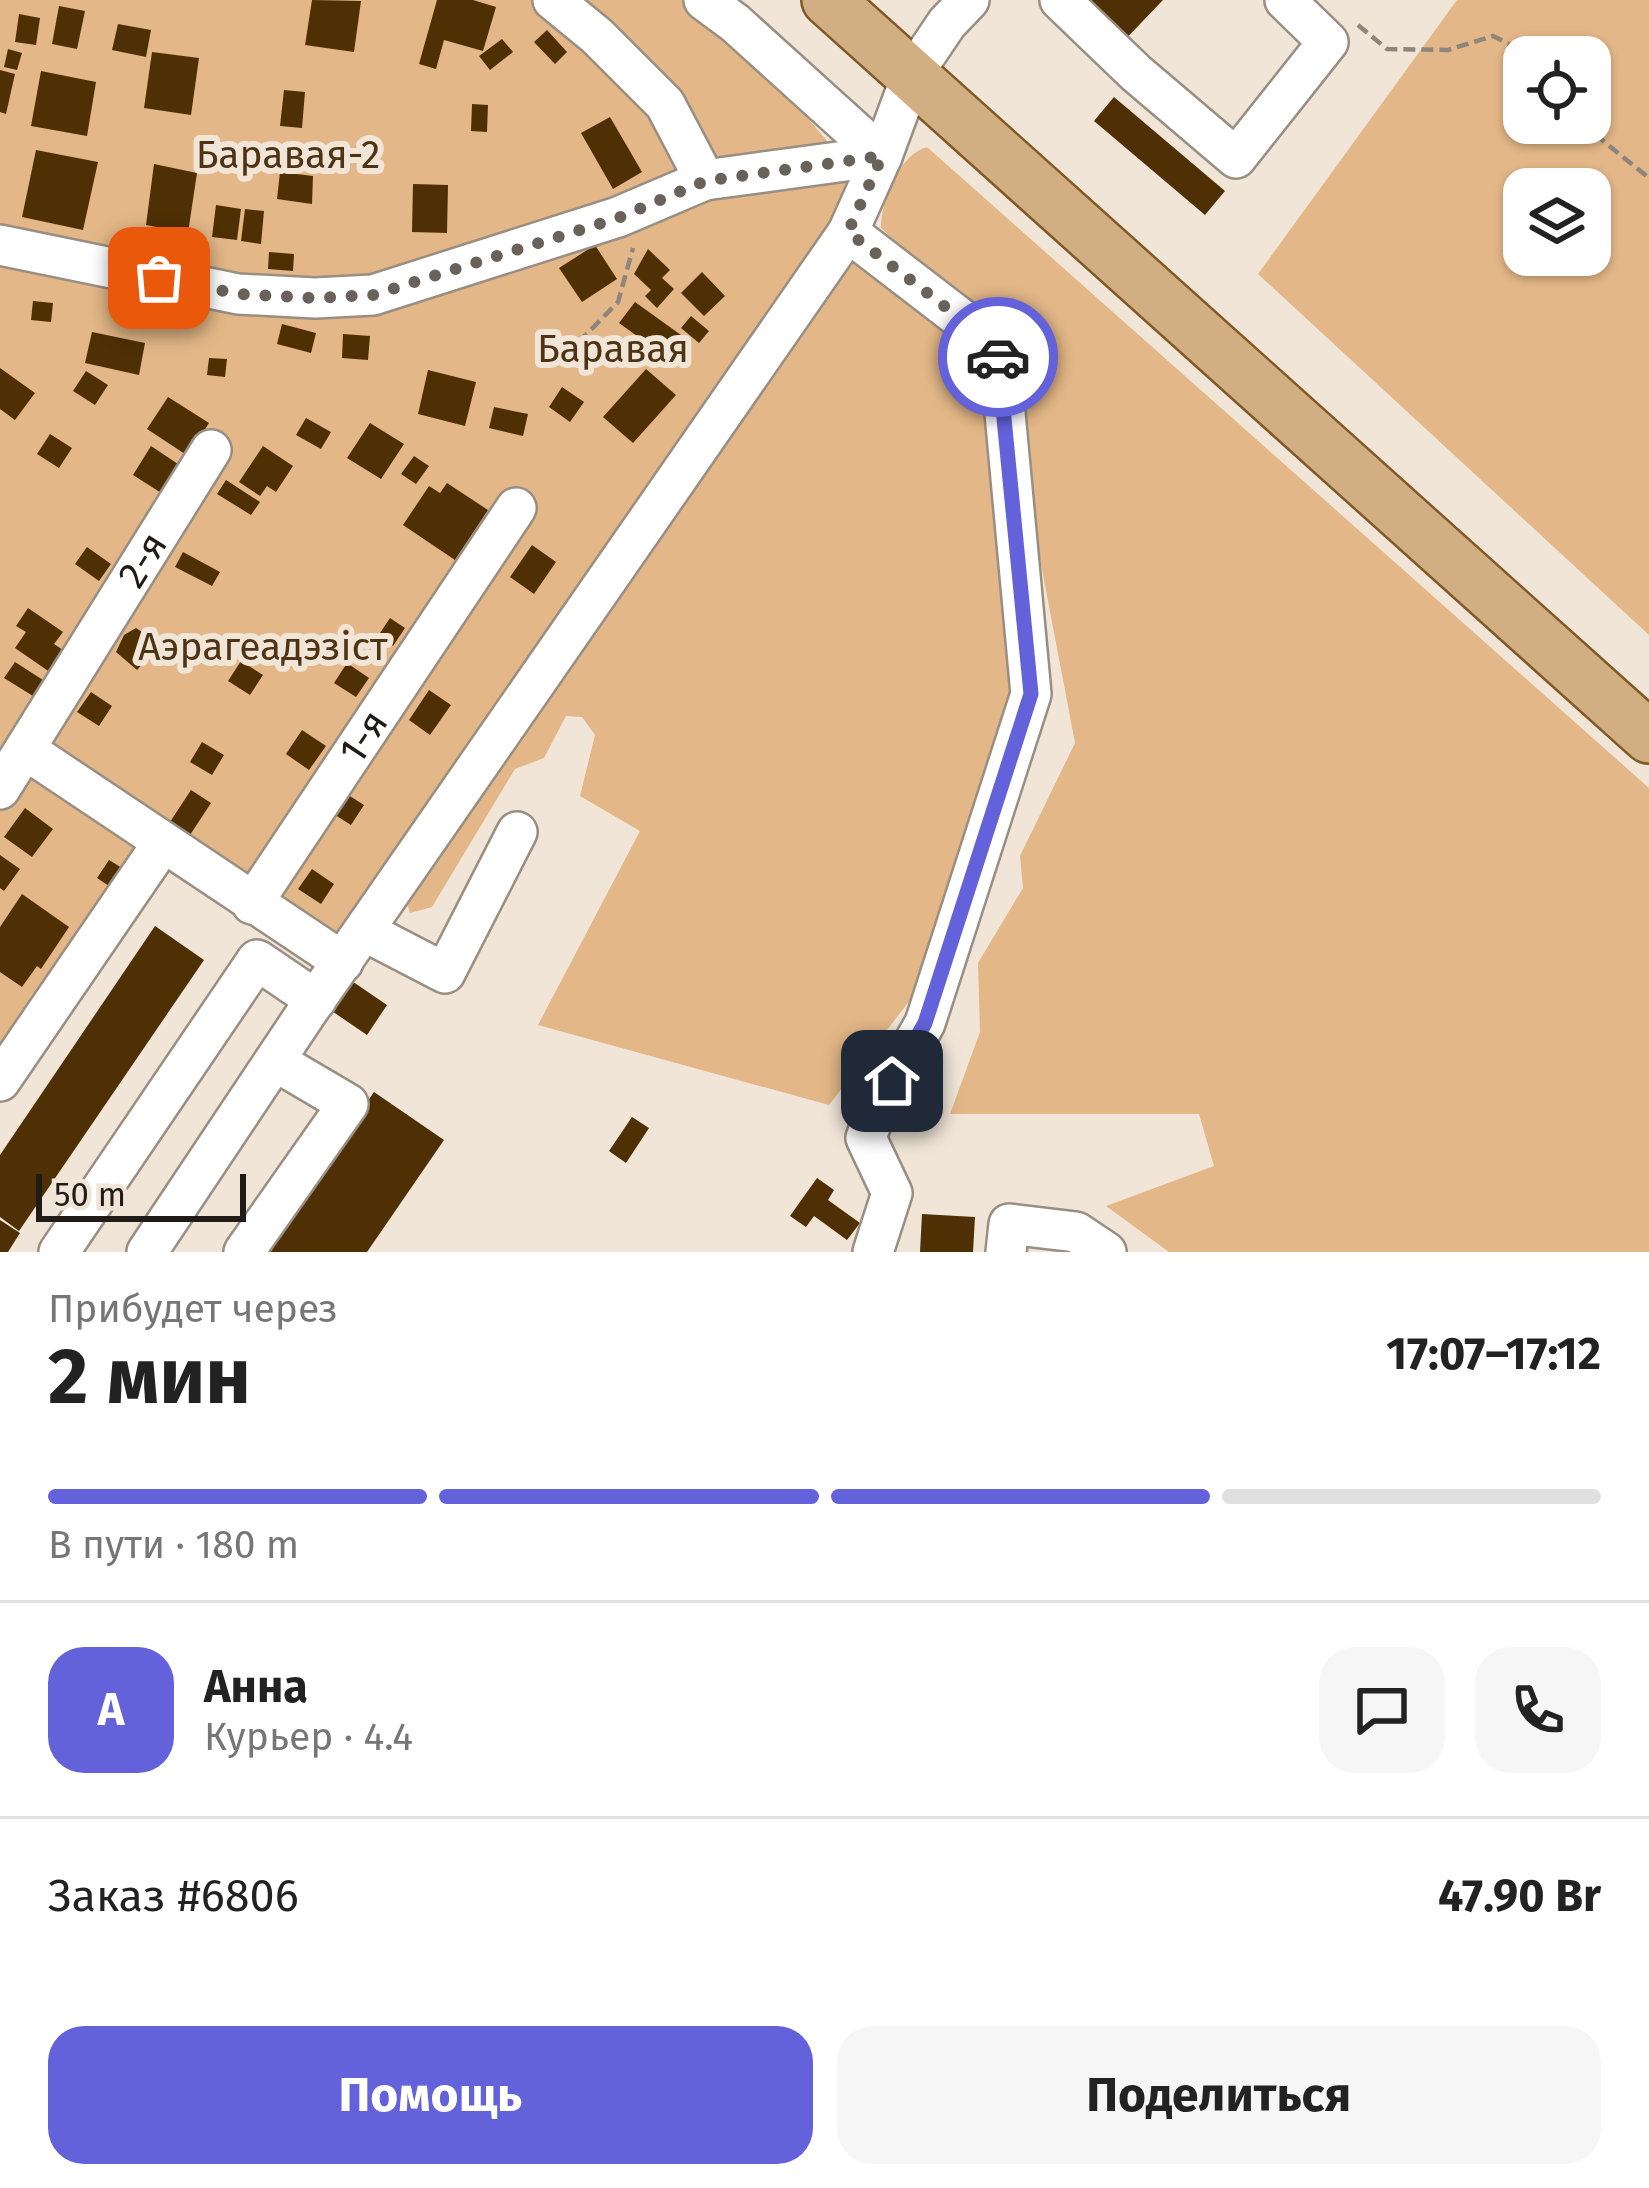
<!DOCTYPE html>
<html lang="ru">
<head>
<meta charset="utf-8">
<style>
	body { margin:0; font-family:"Fira Sans",sans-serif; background:#f6f6f6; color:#222; height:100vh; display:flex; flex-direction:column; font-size:45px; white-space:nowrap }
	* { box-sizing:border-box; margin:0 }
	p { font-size:39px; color:#767676 }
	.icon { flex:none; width:66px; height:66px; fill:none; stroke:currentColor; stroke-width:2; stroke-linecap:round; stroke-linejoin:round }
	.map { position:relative; height:1252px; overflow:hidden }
	.sheet { display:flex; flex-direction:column; background:#fff; flex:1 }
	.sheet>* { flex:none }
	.fabs { position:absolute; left:1503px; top:36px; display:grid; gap:24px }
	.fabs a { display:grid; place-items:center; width:108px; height:108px; border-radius:24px; background:#fff; box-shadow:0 3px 9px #0004; font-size:60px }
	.scale { position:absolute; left:36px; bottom:30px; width:210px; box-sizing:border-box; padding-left:12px; border:6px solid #201b17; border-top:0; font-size:33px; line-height:42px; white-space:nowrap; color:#201b17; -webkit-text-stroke:9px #f1e5d8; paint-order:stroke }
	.pin { position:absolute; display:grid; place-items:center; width:102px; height:102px; color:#fff; margin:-51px; border-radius:24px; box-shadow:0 6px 18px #0006 }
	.courier { position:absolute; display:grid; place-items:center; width:120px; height:120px; margin:-60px; border:9px solid #6362da; border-radius:50%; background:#fff; color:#222; box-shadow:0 3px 15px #0007 }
	.summary em { font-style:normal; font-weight:700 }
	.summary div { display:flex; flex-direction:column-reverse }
	.summary { display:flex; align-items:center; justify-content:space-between; height:204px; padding:0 48px }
	h1 { font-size:78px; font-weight:700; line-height:90px }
	.bar { display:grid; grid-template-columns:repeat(4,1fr); gap:18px 12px; align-content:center; height:144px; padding:0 48px }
	.bar i { height:15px; border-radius:9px; background:#e0e0e0 }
	.bar .current { background:#6362da }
	.bar p { grid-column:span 4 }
	.line { display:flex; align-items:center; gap:30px; padding:0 48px; border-top:3px solid #e0e0e0 }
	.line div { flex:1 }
	.round { display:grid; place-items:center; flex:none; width:126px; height:126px; border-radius:36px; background:#f6f6f6 }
	.action { display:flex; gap:24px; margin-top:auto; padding:24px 48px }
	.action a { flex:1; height:138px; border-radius:36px; background:#6362da; color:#fff; font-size:48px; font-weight:700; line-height:138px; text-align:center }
	.action a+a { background:#f6f6f6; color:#222 }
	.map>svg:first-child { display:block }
	.green { fill:#e3b787; fill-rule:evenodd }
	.building { fill:#4f3005 }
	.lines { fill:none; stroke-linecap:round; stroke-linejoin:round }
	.minor-casing { stroke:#998e82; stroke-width:44 }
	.major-casing { stroke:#805927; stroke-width:56 }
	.path { stroke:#8e857d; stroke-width:4.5; stroke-dasharray:12 6; stroke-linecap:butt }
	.minor { stroke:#fff; stroke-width:39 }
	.major { stroke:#d2af83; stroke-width:51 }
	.done { stroke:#69625b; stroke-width:12; stroke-dasharray:0 21.6 }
	.route { stroke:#6362da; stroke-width:15 }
	.labels { text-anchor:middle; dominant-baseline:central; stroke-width:12; stroke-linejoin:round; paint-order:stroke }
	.park-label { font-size:39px; fill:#4e3415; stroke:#f1e5d8 }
	.street-label { font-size:39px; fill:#201b17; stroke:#f1e5d8 }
</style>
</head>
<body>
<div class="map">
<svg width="1649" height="1252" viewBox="0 0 1649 1252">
	<rect width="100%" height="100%" fill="#f1e5d8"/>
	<path class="green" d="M 0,0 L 692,0 L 732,30 L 853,171 L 833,221 L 848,254 L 955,335 L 981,364 L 995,426 L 1013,684 L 914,995 L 829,1105 L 538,1025 L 640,831 L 580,796 L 595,735 L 582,717 L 566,716 L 544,758 L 515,769 L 432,907 L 410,913 L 404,894 L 331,979 L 161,867 L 0,1104 Z
		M 1457,0 L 1649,0 L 1649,635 L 1258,274 ZM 1524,57 L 1590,57 L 1590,123 L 1524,123 ZM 1524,189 L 1590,189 L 1590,255 L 1524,255 Z
		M 927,147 L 1649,788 L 1649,1252 L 1169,1252 L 1106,1206 L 1214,1166 L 1199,1114 L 950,1114 L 980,1032 L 978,963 L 1023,888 L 1020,856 L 1075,743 L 1014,422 L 979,322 L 881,228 C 881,202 899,154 927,147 Z"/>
	<path class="building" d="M 312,0 L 361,1 L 354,52 L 305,45 Z
		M 437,0 L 473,0 L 496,7 L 483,51 L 444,40 L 436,69 L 419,64 Z
		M 1069,0 L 1163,0 L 1118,47 Z
		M 59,6 L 85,11 L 77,49 L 52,44 Z
		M 19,14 L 40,18 L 36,45 L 15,42 Z
		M 118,24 L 151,30 L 146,57 L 112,50 Z
		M 547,30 L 567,52 L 555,64 L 534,42 Z
		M 502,39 L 513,52 L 490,70 L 479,56 Z
		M 8,49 L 22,53 L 17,70 L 4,67 Z
		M 152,52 L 199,58 L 191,115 L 144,108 Z
		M 0,70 L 15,74 L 6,114 L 0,112 Z
		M 41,71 L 96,82 L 87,136 L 31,126 Z
		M 284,90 L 305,92 L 302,128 L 280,126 Z
		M 1114,97 L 1225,191 L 1205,215 L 1094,121 Z
		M 472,104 L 488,105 L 487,132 L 471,131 Z
		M 610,117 L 642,172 L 613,189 L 581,133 Z
		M 36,150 L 98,162 L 83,230 L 22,217 Z
		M 154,164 L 197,173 L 188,233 L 146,225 Z
		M 280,172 L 313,176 L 312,204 L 277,199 Z
		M 413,184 L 448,185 L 447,233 L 412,232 Z
		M 216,205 L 241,209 L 237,240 L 212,237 Z
		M 245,209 L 264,211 L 261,244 L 241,241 Z
		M 595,245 L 617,279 L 582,302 L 559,268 Z
		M 648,249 L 670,270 L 662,278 L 674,289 L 657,308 L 645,296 L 651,290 L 634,274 Z
		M 269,252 L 294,254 L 293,271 L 268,269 Z
		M 702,272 L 725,296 L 704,316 L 681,293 Z
		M 33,301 L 53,303 L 51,322 L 31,320 Z
		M 635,302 L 681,335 L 666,357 L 619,323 Z
		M 691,316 L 709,331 L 699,343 L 681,328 Z
		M 282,324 L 316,333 L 311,353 L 277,344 Z
		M 92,332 L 145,343 L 139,375 L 85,363 Z
		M 343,334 L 370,336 L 368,360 L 342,358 Z
		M 209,358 L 227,359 L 225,377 L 207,375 Z
		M 0,368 L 35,393 L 15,420 L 0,409 Z
		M 646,369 L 676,395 L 633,443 L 603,417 Z
		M 428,370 L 476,382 L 465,426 L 418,414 Z
		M 86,371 L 108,385 L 95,405 L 73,391 Z
		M 562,387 L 584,402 L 570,422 L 549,407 Z
		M 168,397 L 209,423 L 188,456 L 147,429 Z
		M 494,407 L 528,414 L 523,436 L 489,428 Z
		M 306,418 L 331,432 L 321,449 L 296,435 Z
		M 370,423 L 404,444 L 381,479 L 347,458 Z
		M 50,434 L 72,448 L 59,468 L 37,454 Z
		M 151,446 L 184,468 L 166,496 L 133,475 Z
		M 263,446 L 293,466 L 276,492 L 267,486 L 260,496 L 239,482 Z
		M 414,456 L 429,466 L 416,484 L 401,474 Z
		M 226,480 L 260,502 L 251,515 L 217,494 Z
		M 447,483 L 488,510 L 455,560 L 403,525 L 429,486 L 440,493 Z
		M 532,545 L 556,562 L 534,594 L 510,577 Z
		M 87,547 L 111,564 L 99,581 L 75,564 Z
		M 183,552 L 220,572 L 212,586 L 175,567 Z
		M 28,608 L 63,632 L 54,644 L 69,654 L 54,675 L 15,648 L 26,632 L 16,626 Z
		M 390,618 L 405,628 L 393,646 L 378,636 Z
		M 136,628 L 148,636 L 146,660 L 137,670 L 116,652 L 124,635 Z
		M 241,661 L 263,675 L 250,695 L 228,681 Z
		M 15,662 L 43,680 L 33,696 L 4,678 Z
		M 347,663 L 369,678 L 356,697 L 334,683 Z
		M 429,690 L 451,705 L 430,735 L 409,720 Z
		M 91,692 L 112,706 L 99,726 L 77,712 Z
		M 302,730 L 326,746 L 309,770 L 286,754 Z
		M 202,742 L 224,755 L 212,775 L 190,762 Z
		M 191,790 L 211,803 L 188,838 L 168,825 Z
		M 342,791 L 364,805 L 351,825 L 329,811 Z
		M 25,808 L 53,829 L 32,857 L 4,837 Z
		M 0,855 L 20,869 L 4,891 L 0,888 Z
		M 109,860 L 122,868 L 109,886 L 97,878 Z
		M 312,869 L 334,884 L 321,904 L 298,889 Z
		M 22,894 L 69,927 L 41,969 L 37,966 L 22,987 L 0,972 L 0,927 Z
		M 155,926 L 204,960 L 19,1231 L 0,1217 L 0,1155 Z
		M 343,975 L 387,1005 L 367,1035 L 323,1005 Z
		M 374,1092 L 444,1140 L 367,1252 L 264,1252 Z
		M 632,1117 L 649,1128 L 626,1163 L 609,1151 Z
		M 817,1178 L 834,1190 L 828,1200 L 860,1223 L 847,1240 L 814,1216 L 806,1227 L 790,1216 Z
		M 922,1214 L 975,1217 L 973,1252 L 920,1252 Z
		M 0,1220 L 20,1233 L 8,1252 L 0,1252 Z"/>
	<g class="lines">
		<g class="minor-casing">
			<g id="minor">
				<path d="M 553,0 L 597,36 L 665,104 L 705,180"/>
				<path d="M 704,0 L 735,23 L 882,156"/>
				<path d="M 1060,0 L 1136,73 L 1236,158 L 1328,42 L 1285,0"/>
				<path d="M 848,232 L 969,325 L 1000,359 L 1031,694 L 925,1023 L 876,1110 L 866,1138 L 892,1193 L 873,1252"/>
				<path d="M 0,245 L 238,294 L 315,298 L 373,295 L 618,217 L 705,180 L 882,156"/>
				<path d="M 26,750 L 343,962"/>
				<path id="s1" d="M 0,789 L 211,450"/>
				<path id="s2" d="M 252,904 L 516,508"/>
				<path d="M 364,931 L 445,973 L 517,832"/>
				<path d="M 0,1081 L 162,844"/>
				<path d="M 59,1252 L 257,960 L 316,1000"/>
				<path d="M 147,1252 L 307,1012 L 848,232 L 882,156 L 912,75 L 947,23 L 969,0"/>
				<path d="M 244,1252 L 348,1104 L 275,1061"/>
				<path d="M 1006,1252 L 1009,1224 L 1076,1232 L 1106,1252"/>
			</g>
		</g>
		<g class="major-casing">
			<path id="major" d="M 828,0 L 1649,737"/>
		</g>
		<path class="path" d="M 1358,25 L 1387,49 L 1448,50 L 1493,36 L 1519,49 L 1526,57
			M 1581,123 L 1649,178
			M 566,355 L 618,302 L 633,248"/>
		<use href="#minor" class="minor"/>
		<use href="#major" class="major"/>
	</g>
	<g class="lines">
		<path class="done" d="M 159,278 L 238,294 L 315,298 L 373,295 L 618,218 L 705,181 L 882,156 L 848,232 L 969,325 L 998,357"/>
		<path class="route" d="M 892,1081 L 925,1023 L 1031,694 L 998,357"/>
	</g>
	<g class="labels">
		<g class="park-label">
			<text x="288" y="155">Баравая-2</text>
			<text x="613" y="349">Баравая</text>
			<text x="263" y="647">Аэрагеадэзіст</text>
		</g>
		<g class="street-label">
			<text stroke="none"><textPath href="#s1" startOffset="270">2-я</textPath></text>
			<text stroke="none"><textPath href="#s2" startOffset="201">1-я</textPath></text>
		</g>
	</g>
</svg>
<div class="fabs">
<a><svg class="icon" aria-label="locate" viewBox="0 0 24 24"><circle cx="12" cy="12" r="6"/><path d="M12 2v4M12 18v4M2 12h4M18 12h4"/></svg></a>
<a><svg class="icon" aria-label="layers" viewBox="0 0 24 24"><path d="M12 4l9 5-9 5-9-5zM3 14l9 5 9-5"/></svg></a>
</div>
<div class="scale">50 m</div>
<div class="pin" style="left:159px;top:278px;background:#ea580c"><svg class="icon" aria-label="bag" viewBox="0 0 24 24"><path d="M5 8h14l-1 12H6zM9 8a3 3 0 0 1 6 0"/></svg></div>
<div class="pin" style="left:892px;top:1081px;background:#1f2937"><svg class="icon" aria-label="home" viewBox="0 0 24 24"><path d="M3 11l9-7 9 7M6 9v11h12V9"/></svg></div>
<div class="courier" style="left:998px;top:357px"><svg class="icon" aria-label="car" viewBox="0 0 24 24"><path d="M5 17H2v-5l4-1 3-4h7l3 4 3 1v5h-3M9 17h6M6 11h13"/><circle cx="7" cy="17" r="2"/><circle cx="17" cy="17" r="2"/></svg></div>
</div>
<section class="sheet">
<div class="summary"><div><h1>2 мин</h1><p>Прибудет через</p></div><em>17:07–17:12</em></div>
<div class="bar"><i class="current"></i><i class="current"></i><i class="current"></i><i></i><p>В пути · 180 m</p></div>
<div class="line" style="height:216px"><b class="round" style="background:#6362da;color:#fff">А</b><div><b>Анна</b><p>Курьер · 4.4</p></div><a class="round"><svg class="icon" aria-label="chat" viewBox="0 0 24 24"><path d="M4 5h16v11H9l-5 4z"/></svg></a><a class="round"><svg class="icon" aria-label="phone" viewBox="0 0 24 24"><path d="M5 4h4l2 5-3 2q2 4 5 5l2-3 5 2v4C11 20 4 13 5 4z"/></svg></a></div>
<div class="line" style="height:156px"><div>Заказ #6806</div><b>47.90 Br</b></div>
<div class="action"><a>Помощь</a><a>Поделиться</a></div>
</section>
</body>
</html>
